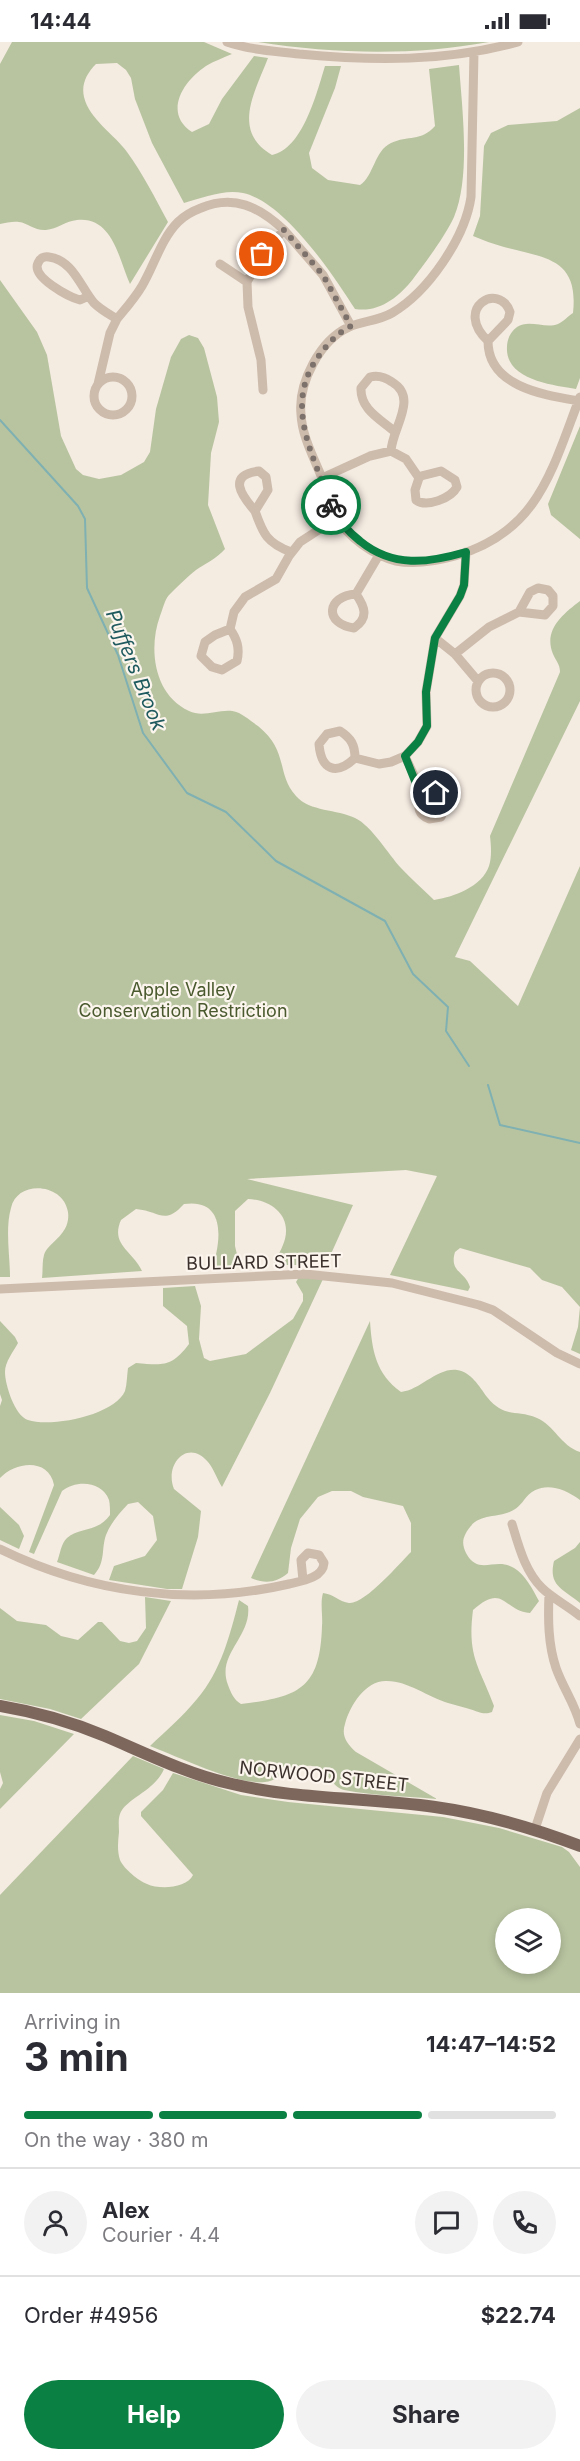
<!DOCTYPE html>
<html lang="en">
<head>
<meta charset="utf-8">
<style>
	body { margin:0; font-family:Inter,sans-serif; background:#f2f2f3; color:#2b2b33; height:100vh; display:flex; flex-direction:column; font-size:22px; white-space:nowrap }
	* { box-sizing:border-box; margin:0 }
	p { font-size:20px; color:#7c7c81 }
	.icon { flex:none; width:33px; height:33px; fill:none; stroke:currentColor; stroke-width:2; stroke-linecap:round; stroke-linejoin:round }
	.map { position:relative; height:1951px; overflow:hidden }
	.drawer { display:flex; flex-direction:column; background:#fff; flex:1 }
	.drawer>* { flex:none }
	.fabs { position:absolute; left:495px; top:1866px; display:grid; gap:12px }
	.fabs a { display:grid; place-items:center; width:66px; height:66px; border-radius:50%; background:#fff; box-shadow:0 3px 9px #0003; font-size:30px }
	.pin { position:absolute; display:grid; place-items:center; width:51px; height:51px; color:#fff; margin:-26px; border:3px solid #fff; border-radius:50%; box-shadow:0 2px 6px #0007 }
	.courier { position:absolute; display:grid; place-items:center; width:60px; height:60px; margin:-30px; border:4px solid #0b8043; border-radius:50%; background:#fff; color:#222; box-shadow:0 2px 8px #0007 }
	.head em { font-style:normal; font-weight:700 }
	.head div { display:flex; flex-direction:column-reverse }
	.head { display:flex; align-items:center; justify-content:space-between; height:102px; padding:0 24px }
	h1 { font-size:39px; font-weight:700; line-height:45px }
	.bar { display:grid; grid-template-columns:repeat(4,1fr); gap:9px 6px; align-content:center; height:72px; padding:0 24px }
	.bar i { height:8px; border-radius:4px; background:#e1e1e2 }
	.bar .on { background:#0b8043 }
	.bar p { grid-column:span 4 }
	.line { display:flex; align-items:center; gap:15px; padding:0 24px; border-top:2px solid #e1e1e2 }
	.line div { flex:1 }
	.round { display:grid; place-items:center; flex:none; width:63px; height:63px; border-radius:32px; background:#f2f2f3 }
	.primary-button { display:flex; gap:12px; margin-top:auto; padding:12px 24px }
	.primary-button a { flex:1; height:69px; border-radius:36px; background:#0b8043; color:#fff; font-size:24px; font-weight:700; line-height:69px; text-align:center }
	.primary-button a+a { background:#f2f2f3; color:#2b2b33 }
	.status { display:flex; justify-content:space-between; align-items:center; height:42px; padding:0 30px; background:#fff; direction:ltr }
	.status svg { height:16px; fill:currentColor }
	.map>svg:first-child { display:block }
	.green { fill:#b8c4a0; fill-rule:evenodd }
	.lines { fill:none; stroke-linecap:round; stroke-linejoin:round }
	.stream { stroke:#7fb0b2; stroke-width:2 }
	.minor { stroke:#cdbbac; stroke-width:9 }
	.major { stroke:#7d675c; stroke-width:12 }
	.done { stroke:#7c716b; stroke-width:6; stroke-dasharray:0 10.8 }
	.route { stroke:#0b8043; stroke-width:8 }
	.labels { text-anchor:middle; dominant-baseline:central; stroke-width:4.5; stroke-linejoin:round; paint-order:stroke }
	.park-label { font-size:18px; fill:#4a5a2e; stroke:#fbf5ee }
	.street-label { font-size:18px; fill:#3b302b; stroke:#fbf5ee }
	.water-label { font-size:20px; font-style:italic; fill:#1f5a5e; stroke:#fbf5ee }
</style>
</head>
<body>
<div class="status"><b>14:44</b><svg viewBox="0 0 49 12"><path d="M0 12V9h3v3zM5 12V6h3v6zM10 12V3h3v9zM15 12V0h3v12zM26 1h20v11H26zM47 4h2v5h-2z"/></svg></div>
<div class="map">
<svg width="580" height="1951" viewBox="0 0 580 1951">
	<rect width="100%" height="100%" fill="#f4ebe1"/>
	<path class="green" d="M 12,0 L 204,0 L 232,12 C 223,16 214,19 206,24 C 183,39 163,71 192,90 L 209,82 L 222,57 L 254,14 L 268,16 C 255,50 231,89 272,113 C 303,107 317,50 325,24 L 341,24 L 335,46 L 309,111 L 312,126 L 328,138 L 360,143 C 374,134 374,109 391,101 C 408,93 421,100 435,84 L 429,27 L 459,23 C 462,66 471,134 454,175 C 446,193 425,221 413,237 C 399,255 379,271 355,267 C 333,233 285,160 243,151 C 224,147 202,156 184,161 L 152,101 L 135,57 L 131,36 L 126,28 L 117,21 L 96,22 C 87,31 81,42 84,55 C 89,77 115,93 127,110 C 143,132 155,156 168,180 L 130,242 C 119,218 113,174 77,178 C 66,179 57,187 46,188 C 35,189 28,181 19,180 C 13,179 6,181 0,182 L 0,22 Z
		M 258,0 L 489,0 C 412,14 335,12 258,0 Z
		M 580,66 L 580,336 L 576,347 C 553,343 505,338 507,305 C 507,298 510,290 517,285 C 529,277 545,287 558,282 C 563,280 568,274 573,271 C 579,216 545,216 504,205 C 493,202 483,198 473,194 L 480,174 L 484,104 L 491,91 L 508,83 L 557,79 Z
		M 0,238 L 37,290 L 47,313 L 61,394 L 76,427 L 83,433 L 99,437 L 121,433 L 144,420 L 150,410 L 156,367 L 171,315 L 181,297 L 189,293 L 198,296 L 204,306 L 217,355 L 219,380 L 211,411 L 208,463 L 225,507 C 216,517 206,521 196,528 C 187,535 177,545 169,553 C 164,559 163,567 160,574 C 148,607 154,653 189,669 C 205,677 223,664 239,671 C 245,674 252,680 258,684 C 289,709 276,732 296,754 C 310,770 337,767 355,776 C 372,784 388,812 401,826 C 411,837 423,847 434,858 C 453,855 482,845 489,824 C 492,815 491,803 490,794 L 560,630 C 560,622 556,619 553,612 C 543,588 563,572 580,559 L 580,659 L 455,915 L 470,919 L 518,964 L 580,824 L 580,1312 L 571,1308 L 578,1285 L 580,1265 L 562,1245 L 542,1238 L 530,1226 L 460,1206 L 455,1210 C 449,1230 465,1229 470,1245 L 468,1249 L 390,1233 L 437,1134 L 406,1128 L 247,1137 L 353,1163 L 326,1223 L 273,1223 C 277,1215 283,1205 285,1197 C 291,1172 270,1158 248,1157 L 235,1169 L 235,1204 L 240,1225 L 212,1227 C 221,1200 227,1156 184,1162 C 164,1184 160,1169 136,1167 L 121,1178 C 110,1203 133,1209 142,1229 L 42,1236 C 43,1229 42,1220 44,1213 C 48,1200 71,1193 68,1170 C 64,1141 17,1137 11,1166 C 5,1187 10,1214 10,1235 L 0,1235 Z
		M 580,384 L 580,497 L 551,473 L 548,462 Z
		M 299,1235 L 323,1237 L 270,1351 L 222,1445 C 217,1437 214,1427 208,1420 C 188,1396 164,1422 174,1447 L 201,1469 L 198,1495 L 182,1547 L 167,1547 L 109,1538 L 114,1524 L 145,1514 L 157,1498 L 153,1474 L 138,1460 L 128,1462 C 120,1471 111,1480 106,1493 C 101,1507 106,1520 94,1533 L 57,1520 C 60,1513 61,1501 67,1496 C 79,1485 97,1491 110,1473 C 110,1468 110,1462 109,1458 C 102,1438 75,1438 62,1449 L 34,1512 L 29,1510 L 54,1443 C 49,1416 16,1419 0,1436 L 0,1364 L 2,1358 L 0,1352 L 0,1279 L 15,1295 L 18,1301 C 13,1310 5,1320 5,1330 C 5,1343 15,1374 28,1378 C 51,1386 115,1373 125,1349 C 127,1342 127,1333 128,1326 L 136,1321 C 162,1323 171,1326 189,1302 L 187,1284 L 163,1264 L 163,1246 L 195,1244 L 201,1264 L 199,1297 L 204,1316 L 210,1319 L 246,1312 L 293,1277 L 303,1259 L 303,1252 L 296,1240 Z
		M 370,1279 C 372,1309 376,1332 401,1350 C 421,1348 436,1326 457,1328 C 471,1330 479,1344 487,1355 C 505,1377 516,1367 537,1376 C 554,1383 561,1404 580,1410 L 580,1458 C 562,1444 538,1438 524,1458 C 506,1484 479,1463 465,1493 C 462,1499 463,1505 466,1511 C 479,1535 495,1514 514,1526 C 525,1532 533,1548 539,1559 L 530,1571 C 503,1569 504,1540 473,1568 C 467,1615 479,1624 494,1664 L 492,1670 C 483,1674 475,1668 466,1666 C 460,1664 454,1663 448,1661 C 428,1655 408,1639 387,1639 C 366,1638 350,1663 345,1682 C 341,1694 347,1702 356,1710 L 437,1757 C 407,1754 374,1754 344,1748 C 331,1745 326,1725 312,1724 C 294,1722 282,1738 265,1740 C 236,1743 179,1715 150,1704 C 166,1689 183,1674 197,1657 C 221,1629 230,1593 239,1558 L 248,1564 C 252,1595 216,1612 228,1643 C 231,1651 234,1658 241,1662 C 300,1655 320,1646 322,1584 C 323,1574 320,1561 323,1551 C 333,1552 340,1560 349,1561 C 364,1563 400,1521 411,1510 L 411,1481 L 403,1464 L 363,1455 L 351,1449 L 332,1449 L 318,1455 L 300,1477 L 291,1506 L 288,1531 C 277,1541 264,1542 251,1536 Z
		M 0,1465 L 19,1483 L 24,1494 L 19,1507 L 0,1498 Z
		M 580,1500 L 580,1561 C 563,1547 548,1544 554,1519 L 575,1506 Z
		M 145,1555 L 171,1559 L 139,1622 L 81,1677 L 50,1667 L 0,1657 L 0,1566 L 17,1579 L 46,1583 L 61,1594 L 78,1598 L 98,1580 L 102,1580 L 120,1599 L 129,1601 L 137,1599 L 146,1586 Z
		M 0,1673 L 34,1679 L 74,1692 L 0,1767 L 0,1747 L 3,1741 L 0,1730 Z
		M 133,1714 L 164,1727 C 155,1749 125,1757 120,1772 C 118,1777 119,1785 119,1790 C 118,1799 117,1809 120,1818 C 124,1827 139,1839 147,1842 C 160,1848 187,1846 193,1833 L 141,1774 L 141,1770 L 163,1748 L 173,1731 L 241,1753 L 288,1760 L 443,1775 L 499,1786 L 562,1805 L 569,1810 L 580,1825 L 580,1951 L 0,1951 L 0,1853 ZM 506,1876 L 550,1876 L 550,1922 L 506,1922 Z"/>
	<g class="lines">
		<path class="stream" d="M 0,378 L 78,464 L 85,477 L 87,546 L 118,613 L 143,691 L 187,751 L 226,770 L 276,819 L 385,879 L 413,932 L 448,965 L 446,989 L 469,1024
			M 488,1043 L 500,1083 L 580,1101"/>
		<path class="minor" d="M 227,0 C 250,8 275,9 299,12 C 373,19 446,20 518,0
			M 474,10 L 471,155 C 465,196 428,250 392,271 C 378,279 363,279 349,285 C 320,298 298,341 301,372 C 302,397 317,421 325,444 C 329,454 331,465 336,474 C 347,495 374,514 396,519 C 415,523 437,519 455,514 C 539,490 552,427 580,355
			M 284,188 L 323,233 L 351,284
			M 220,222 L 247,240 L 248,265 L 261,318 L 263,348
			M 89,254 L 80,258 C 69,255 31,235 38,221 C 40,216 44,214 49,215 C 73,218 81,246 94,261 C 101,268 109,272 117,277 L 110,291 L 98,342
			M 117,277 C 126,266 135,256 142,244 C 154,224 161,197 178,180 C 184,174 193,169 201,166 C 234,152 259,165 284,188 L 262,212 L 247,240
			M 488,299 C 453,266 499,239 510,270 L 508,278 L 488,299 C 488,345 544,353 579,359
			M94 354a19 19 0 1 1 38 0a19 19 0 1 1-38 0Z
			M 391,409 C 392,386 419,356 392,340 C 385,335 378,333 370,335 L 361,346 C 360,367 380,377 394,389
			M 322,436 L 370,414 L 391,409 L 406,417 L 419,436 L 415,448 L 416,458 C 427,466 451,456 457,445 L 455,438 L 441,429 L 421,434 L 419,436
			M 255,469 C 241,453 227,433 259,429 L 266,435 L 268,448 L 255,469 C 263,492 267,501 291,510
			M 356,552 C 326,554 324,582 354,586 C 369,576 365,565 356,552 L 379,513
			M 230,587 C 237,597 240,606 237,619 L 222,628 L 212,625 L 201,614 L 205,600 L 215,593 L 230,587 L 234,570 L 245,555 L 276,537 L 289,514 L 300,500 L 337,476
			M 435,596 L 460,554 L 464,543 L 466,510
			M476 648a17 17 0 1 1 34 0a17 17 0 1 1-34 0Z
			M 477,638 L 455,612 L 489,585 L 519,570 L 530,550 L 538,546 L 548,548 L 553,554 L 553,564 L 545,573 L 519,570
			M 405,714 C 409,724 417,737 419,747 C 421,760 413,770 429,777 L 441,775 L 445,764 L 442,756 L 430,749 L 419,749
			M 355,716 C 355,703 351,696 340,689 L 327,692 L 319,702 C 321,728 336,734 355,716 L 379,722 L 391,720 L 405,714 L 418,700 L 427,684 L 426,650 L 435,596 L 455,612
			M 0,1247 L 305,1232 L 392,1241 L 479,1263 L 493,1268 L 557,1311 L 580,1322
			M 512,1482 C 519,1505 525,1529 542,1546 C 552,1556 568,1564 580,1574
			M 0,1507 C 90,1551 190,1565 289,1542 C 302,1539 323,1536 324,1521 L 319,1513 L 308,1511 L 301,1518 L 303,1538
			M 549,1552 C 548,1577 548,1602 556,1626 C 563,1646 575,1662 580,1682
			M 535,1787 L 547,1751 L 580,1697"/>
		<path class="major" d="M 0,1664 C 36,1670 71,1680 105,1694 C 145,1711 185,1731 228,1741 C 296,1758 367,1755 435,1765 C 485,1772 533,1786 580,1804"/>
	</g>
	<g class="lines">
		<path class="done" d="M 262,212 L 284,188 L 323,233 L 351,284 C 337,291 327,303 318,315 C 283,364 314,414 331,463"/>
		<path class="route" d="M 331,463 C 338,478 347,489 360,499 C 393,526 428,521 466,510 L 464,543 L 460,554 L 435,596 L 426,650 L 427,684 L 418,700 L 405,714 L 419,749 L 426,748 L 436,751"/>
	</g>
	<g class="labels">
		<g class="park-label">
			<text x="183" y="947">Apple Valley<tspan x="183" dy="21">Conservation Restriction</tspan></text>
		</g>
		<g class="street-label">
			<text transform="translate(264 1220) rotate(-1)">BULLARD STREET</text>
			<text transform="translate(324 1734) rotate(6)">NORWOOD STREET</text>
		</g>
		<g class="water-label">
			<text transform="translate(136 628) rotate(68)">Puffers Brook</text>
		</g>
	</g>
</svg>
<div class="fabs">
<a><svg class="icon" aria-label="layers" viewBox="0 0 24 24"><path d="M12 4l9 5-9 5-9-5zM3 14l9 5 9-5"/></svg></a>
</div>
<div class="pin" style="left:262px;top:212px;background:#ea580c"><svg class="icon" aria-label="bag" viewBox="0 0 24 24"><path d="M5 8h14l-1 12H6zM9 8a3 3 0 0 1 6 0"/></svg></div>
<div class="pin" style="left:436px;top:751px;background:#1f2937"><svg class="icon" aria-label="home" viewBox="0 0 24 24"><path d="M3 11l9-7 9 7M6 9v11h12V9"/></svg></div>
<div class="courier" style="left:331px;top:463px"><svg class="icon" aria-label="bike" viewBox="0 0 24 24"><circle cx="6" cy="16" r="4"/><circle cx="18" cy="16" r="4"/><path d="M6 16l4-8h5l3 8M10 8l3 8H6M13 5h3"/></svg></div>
</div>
<section class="drawer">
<div class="head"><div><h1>3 min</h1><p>Arriving in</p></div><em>14:47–14:52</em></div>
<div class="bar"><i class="on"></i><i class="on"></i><i class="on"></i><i></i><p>On the way · 380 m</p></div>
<div class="line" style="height:108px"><a class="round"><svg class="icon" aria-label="person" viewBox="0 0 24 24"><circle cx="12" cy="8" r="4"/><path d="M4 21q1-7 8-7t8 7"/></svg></a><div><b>Alex</b><p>Courier · 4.4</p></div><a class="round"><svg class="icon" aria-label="chat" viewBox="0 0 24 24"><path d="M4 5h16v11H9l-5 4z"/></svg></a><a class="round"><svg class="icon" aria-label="phone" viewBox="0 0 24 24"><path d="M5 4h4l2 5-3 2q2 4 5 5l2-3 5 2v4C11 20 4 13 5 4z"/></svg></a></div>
<div class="line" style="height:78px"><div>Order #4956</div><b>$22.74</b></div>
<div class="primary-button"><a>Help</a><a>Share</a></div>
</section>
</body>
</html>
